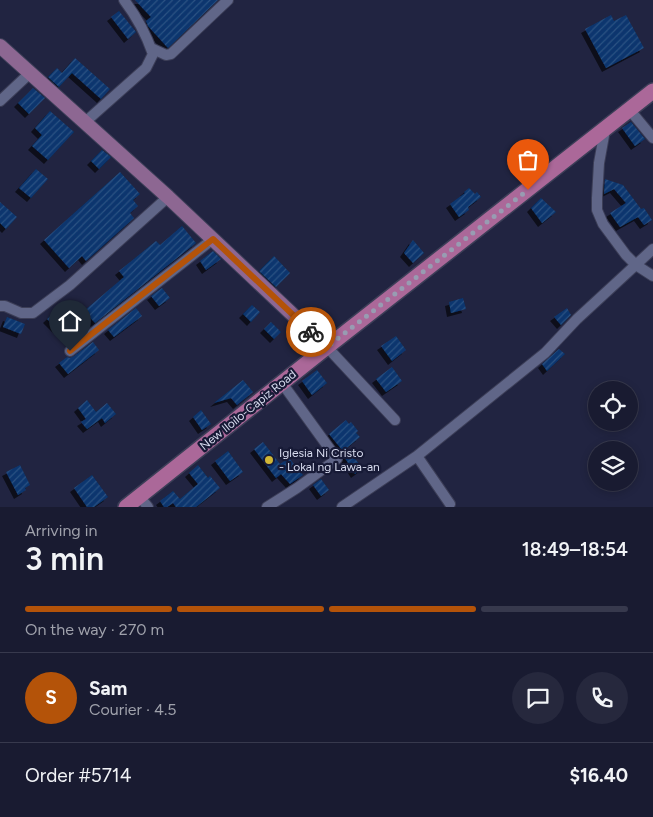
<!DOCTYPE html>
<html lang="en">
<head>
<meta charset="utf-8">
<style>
	body { margin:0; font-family:Figtree,sans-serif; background:#26283d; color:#f1f3f6; height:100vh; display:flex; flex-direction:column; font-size:19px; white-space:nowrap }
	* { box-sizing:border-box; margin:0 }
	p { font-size:16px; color:#9fa1ab }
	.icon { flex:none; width:28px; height:28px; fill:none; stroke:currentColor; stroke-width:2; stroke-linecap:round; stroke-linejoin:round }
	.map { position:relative; height:507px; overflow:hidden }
	.side { display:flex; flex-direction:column; background:#191b31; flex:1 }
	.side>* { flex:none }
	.buttons { position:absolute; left:588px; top:381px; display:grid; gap:10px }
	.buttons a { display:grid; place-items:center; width:50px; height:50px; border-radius:50%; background:#191b31; box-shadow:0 2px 8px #0003,0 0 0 1px #37394d; font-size:25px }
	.pin { position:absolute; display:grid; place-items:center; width:42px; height:42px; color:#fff; margin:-51px -21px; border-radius:50% 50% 50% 0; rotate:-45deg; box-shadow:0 0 5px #0007 }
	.pin .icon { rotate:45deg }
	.courier { position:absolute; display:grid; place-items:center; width:50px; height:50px; margin:-25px; border:4px solid #b45309; border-radius:50%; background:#fff; color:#222; box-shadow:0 1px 6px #0007 }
	.overview em { font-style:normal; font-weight:600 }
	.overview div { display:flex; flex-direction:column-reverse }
	.overview { display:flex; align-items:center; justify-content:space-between; height:85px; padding:0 25px }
	h1 { font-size:32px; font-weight:600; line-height:38px }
	.bar { display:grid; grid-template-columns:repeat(4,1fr); gap:8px 5px; align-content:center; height:60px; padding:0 25px }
	.bar i { height:6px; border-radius:4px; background:#37394d }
	.bar .on { background:#b45309 }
	.bar p { grid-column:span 4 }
	.line { display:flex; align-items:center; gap:12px; padding:0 25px; border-top:1px solid #37394d }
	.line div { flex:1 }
	.round { display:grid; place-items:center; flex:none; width:52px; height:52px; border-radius:26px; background:#26283d }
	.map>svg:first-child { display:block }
	.building { fill:url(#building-hatch); filter:url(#shadow) }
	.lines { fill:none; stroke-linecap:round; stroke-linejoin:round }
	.minor-casing { stroke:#3c3e57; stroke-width:12 }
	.major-casing { stroke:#3c3e57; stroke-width:16 }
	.highway-casing { stroke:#3c3e57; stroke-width:18 }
	.minor { stroke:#606688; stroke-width:10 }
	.major { stroke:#8d6792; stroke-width:14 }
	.highway { stroke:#ab6899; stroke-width:15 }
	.done { stroke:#989cb2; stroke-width:5; stroke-dasharray:0 9 }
	.route { stroke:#b45309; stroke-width:6 }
	.poi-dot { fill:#d1b736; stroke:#171a36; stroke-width:2 }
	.labels { text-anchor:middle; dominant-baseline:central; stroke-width:4.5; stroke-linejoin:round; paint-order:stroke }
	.street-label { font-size:12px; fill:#d8dcef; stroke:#171a36 }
	.poi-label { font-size:12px; fill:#d8dcef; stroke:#171a36; text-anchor:start }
</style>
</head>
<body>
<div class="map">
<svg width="653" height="507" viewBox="0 0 653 507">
	<defs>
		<pattern id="building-hatch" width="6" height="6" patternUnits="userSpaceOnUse" patternTransform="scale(1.25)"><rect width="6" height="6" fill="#0a366e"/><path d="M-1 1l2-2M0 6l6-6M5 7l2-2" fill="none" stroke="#2d5283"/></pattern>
		<filter id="shadow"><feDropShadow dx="-4" dy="4" stdDeviation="0" flood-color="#0009"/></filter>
	</defs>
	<rect width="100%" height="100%" fill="#212441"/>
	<path class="building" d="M 135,0 L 218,0 L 168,48 L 148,26 L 146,21 L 151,17 Z
		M 119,11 L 136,32 L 128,39 L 111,17 Z
		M 611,15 L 614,21 L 626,15 L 644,48 L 606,68 L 585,29 Z
		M 75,58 L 110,89 L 101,99 L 72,73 L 59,87 L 48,77 L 57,68 L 62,73 Z
		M 33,88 L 45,98 L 29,114 L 18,103 Z
		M 50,111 L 74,132 L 48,160 L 32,146 L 42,135 L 35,128 Z
		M 631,122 L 645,139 L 635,146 L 622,128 Z
		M 102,150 L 111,157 L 99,169 L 91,161 Z
		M 36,169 L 48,179 L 31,198 L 19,188 Z
		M 120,172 L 140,194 L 133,200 L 138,206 L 130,213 L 134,218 L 86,261 L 82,256 L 69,268 L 44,240 Z
		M 605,179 L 623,185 L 641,209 L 644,208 L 652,220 L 644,225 L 638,217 L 620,227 L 610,213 L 626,203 L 614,189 L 604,194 Z
		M 469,188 L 475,194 L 477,192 L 481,197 L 468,207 L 469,210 L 459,217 L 450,204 L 465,193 L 464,192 Z
		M 541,198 L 556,212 L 542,223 L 531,208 Z
		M 0,202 L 17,217 L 6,229 L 0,223 Z
		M 182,226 L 196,243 L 95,323 L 84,311 L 124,277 L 119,271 L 156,241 L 160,245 Z
		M 413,240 L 424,253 L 413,263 L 404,253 Z
		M 213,251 L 221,259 L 206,270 L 200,261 Z
		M 274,256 L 290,273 L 276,287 L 259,271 Z
		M 162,288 L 170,298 L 159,306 L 151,296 Z
		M 463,298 L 466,309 L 451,313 L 449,302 Z
		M 63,304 L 74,315 L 58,330 L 47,319 Z
		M 252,305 L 260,312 L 251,322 L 243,314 Z
		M 136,308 L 142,316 L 114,337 L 108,330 Z
		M 567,308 L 571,315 L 561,325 L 554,317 Z
		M 7,317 L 25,324 L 21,334 L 3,327 Z
		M 271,322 L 281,332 L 274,339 L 264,329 Z
		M 396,336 L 406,350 L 392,361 L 381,346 Z
		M 93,342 L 99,350 L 68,374 L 59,363 L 67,357 L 70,358 L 74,356 Z
		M 559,349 L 565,354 L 547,371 L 542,364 Z
		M 392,367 L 402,381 L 386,392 L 376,379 Z
		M 317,370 L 327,383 L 312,395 L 302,381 Z
		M 243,380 L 253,392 L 237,405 L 231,398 L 214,403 Z
		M 87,400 L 96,412 L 107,403 L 116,414 L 105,423 L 102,418 L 87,429 L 81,422 L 86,419 L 78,408 Z
		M 201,410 L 211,424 L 202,430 L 193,417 Z
		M 346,420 L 349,424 L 351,422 L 358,431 L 356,433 L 360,437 L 343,451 L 329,434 Z
		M 263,442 L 280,464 L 289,458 L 303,475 L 290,484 L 281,474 L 276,478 L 254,449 Z
		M 228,451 L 243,472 L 230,481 L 215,461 Z
		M 348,451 L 363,468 L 355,474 L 343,455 Z
		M 20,465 L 30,485 L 25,488 L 26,490 L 18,495 L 6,472 Z
		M 198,465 L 208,478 L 210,476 L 220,488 L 196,507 L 176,507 L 173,503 L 167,507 L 164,507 L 160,501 L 173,491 L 180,499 L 198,484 L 189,473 Z
		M 92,475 L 108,497 L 94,507 L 87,507 L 74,488 Z
		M 321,479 L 329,490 L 321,496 L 313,485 Z"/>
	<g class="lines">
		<g class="minor-casing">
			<path id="minor" d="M 151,48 L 166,55 L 171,54 L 228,0
				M 0,101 L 30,73
				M 629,109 L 653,138
				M 84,123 L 146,68 L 153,54 C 146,34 137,17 124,0
				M 605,130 L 599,163 L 597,198 L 597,210 L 603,224 L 626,255 L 636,265 L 653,276
				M 0,306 L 5,306 L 21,313 L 33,313 L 70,285 L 168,197
				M 327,347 L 395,420
				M 70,351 L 213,239
				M 417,456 L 450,504
				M 140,497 L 148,507
				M 267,507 L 297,488 L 337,459 L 282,383
				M 342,507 L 417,456 L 545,353 L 577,319 L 653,249"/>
		</g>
		<g class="major-casing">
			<path id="major" d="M 0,46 L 168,197 L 327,347"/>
		</g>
		<g class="highway-casing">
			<path id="highway" d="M 126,507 L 327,347 L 653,91"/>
		</g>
		<use href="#minor" class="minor"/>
		<use href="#major" class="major"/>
		<use href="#highway" class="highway"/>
	</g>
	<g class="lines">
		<path class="done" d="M 311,332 L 327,347 L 528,190"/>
		<path class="route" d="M 70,351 L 213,239 L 311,332"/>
	</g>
	<circle class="poi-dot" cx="269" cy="460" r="5"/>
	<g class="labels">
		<g class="street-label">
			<text transform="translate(248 410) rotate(-39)">New Iloilo-Capiz Road</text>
		</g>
		<g class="poi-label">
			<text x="279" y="453">Iglesia Ni Cristo<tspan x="279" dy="14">- Lokal ng Lawa-an</tspan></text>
		</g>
	</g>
</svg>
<div class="buttons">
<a><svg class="icon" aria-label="locate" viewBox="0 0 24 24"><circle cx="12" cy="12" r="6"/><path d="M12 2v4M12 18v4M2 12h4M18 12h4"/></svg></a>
<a><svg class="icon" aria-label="layers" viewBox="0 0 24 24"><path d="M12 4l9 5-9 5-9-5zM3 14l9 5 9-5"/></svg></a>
</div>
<div class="pin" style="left:528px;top:190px;background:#ea580c"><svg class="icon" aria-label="bag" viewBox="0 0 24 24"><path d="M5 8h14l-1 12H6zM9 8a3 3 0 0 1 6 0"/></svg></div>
<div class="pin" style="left:70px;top:351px;background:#1f2937"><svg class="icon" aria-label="home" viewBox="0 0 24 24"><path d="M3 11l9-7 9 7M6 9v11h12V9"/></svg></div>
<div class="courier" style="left:311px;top:332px"><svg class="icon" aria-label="bike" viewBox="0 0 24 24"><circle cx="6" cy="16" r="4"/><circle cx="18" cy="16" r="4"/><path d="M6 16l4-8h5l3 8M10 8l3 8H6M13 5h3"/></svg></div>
</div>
<section class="side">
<div class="overview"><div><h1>3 min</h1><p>Arriving in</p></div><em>18:49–18:54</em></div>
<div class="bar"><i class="on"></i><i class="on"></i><i class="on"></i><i></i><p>On the way · 270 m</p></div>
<div class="line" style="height:90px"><b class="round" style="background:#b45309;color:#fff">S</b><div><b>Sam</b><p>Courier · 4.5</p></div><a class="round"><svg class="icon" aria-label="chat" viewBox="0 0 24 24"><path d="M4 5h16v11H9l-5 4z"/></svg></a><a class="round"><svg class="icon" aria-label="phone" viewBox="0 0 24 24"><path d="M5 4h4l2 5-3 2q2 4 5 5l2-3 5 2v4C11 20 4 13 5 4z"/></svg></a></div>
<div class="line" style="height:65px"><div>Order #5714</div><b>$16.40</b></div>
</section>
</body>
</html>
